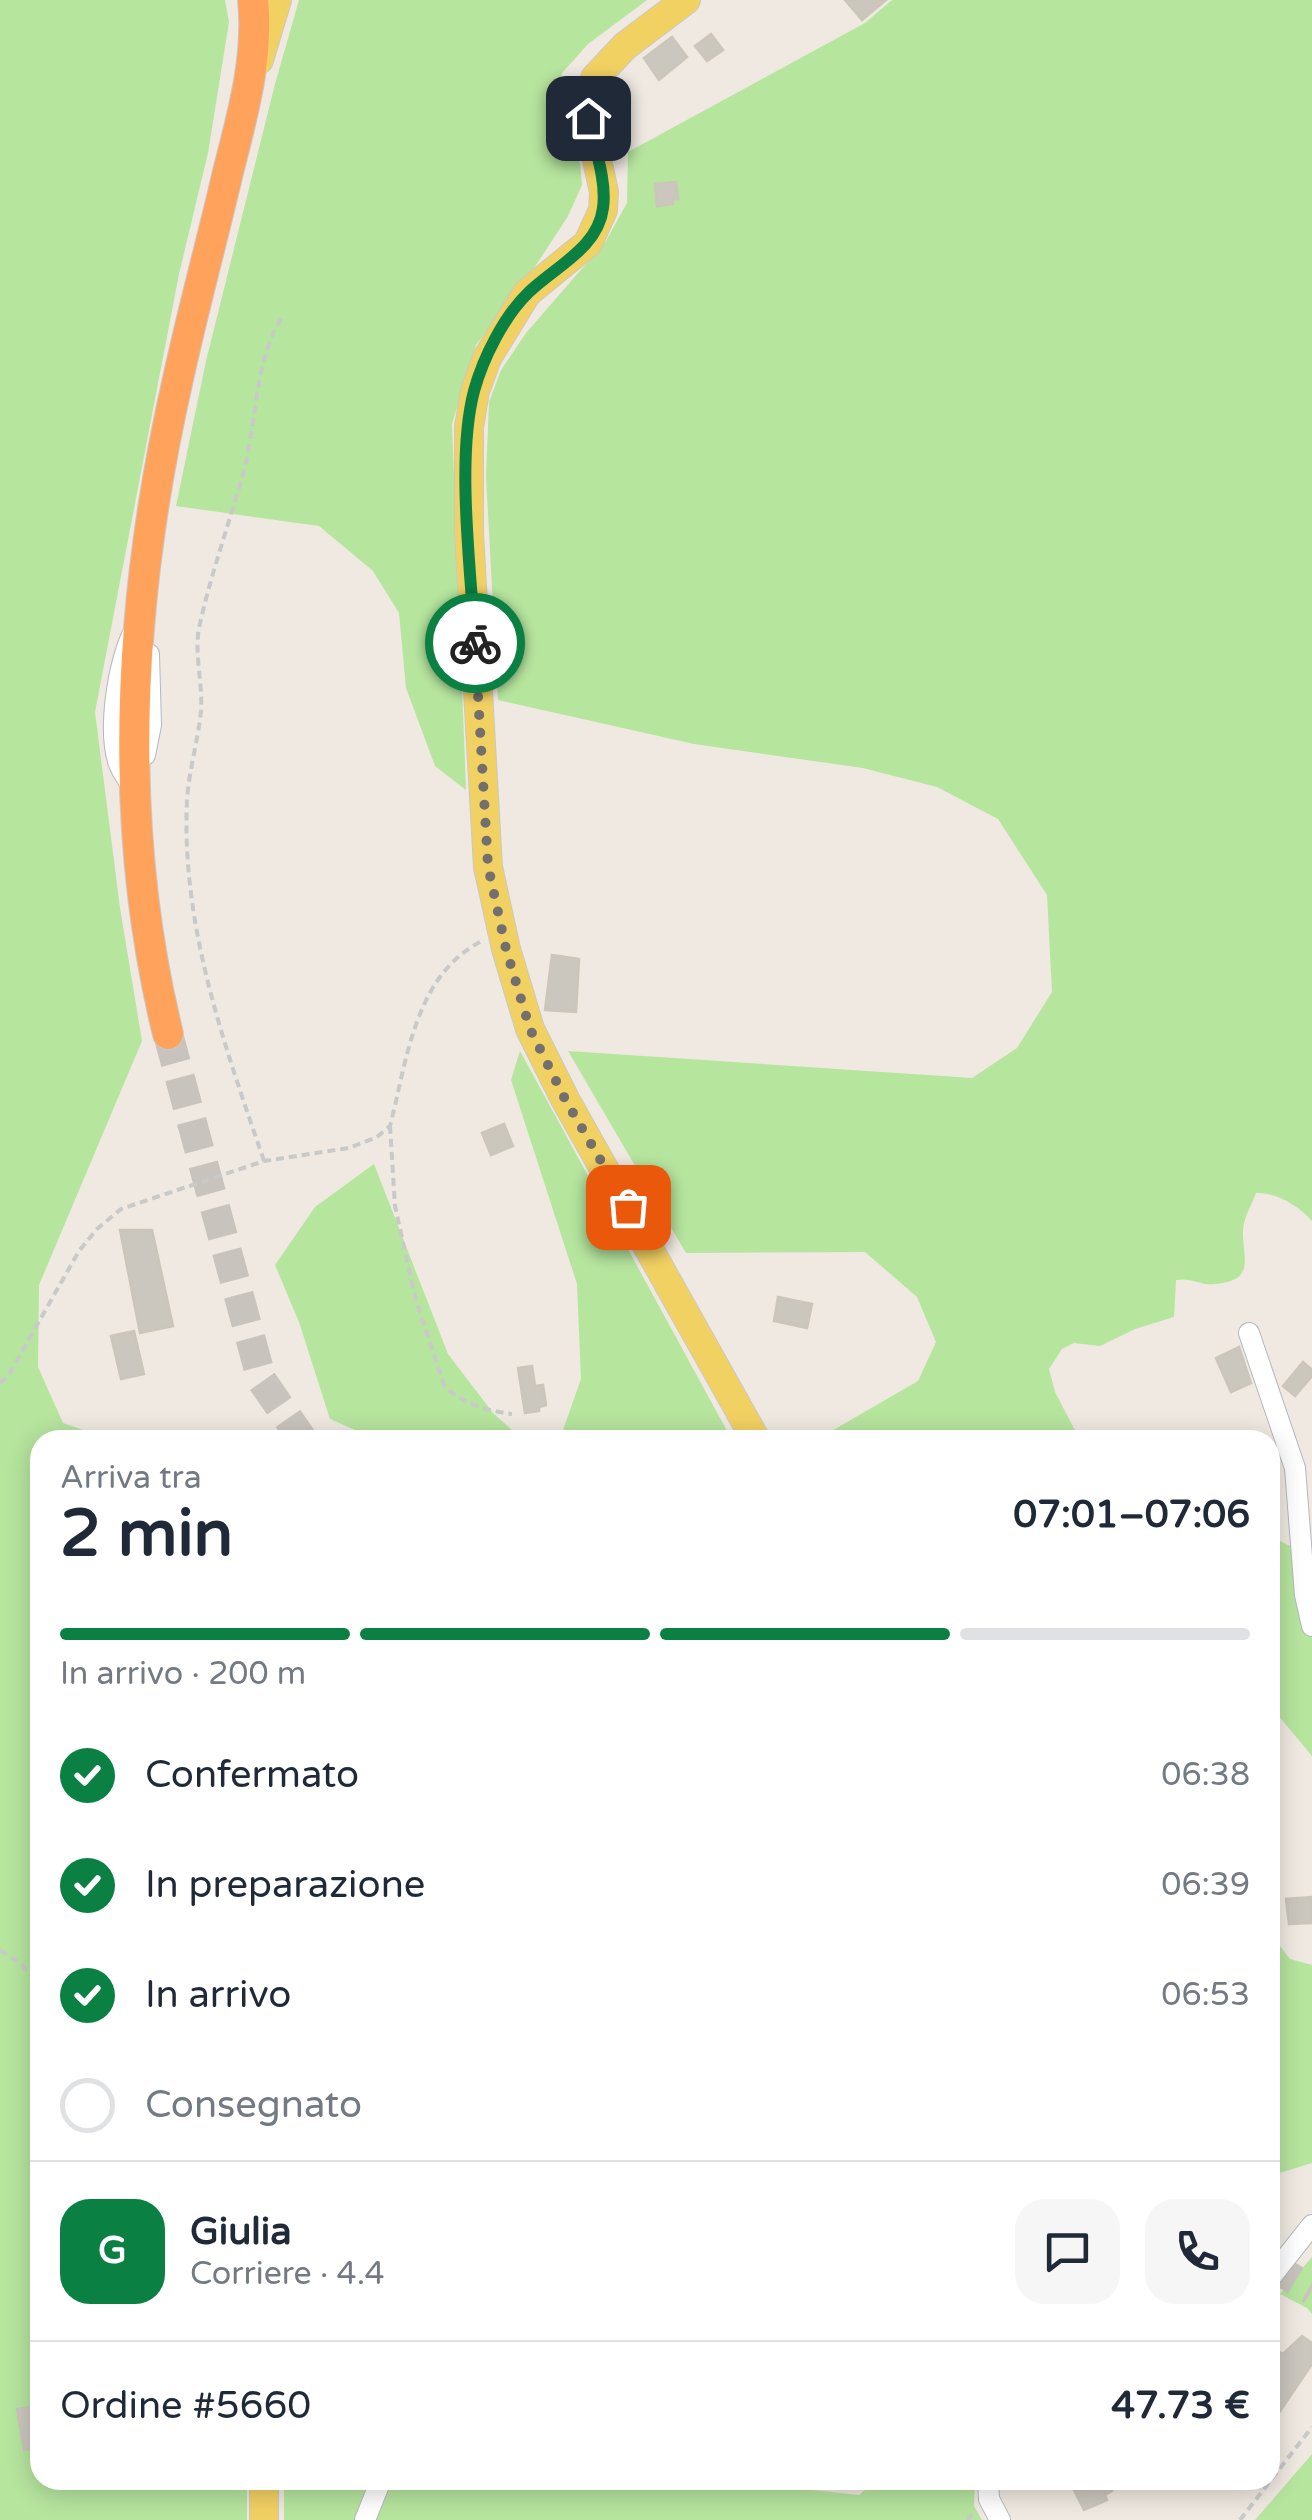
<!DOCTYPE html>
<html lang="it">
<head>
<meta charset="utf-8">
<style>
	body { margin:0; font-family:"Varela Round",sans-serif; background:#f6f6f7; color:#1f2937; height:100vh; display:flex; flex-direction:column; font-size:38px; white-space:nowrap }
	* { box-sizing:border-box; margin:0 }
	p { font-size:32px; color:#747a83 }
	.icon { flex:none; width:55px; height:55px; fill:none; stroke:currentColor; stroke-width:2; stroke-linecap:round; stroke-linejoin:round }
	.map { position:relative; flex:1; overflow:hidden }
	.sheet { position:absolute; left:30px; top:1430px; width:1250px; height:1060px; display:flex; flex-direction:column; background:#fff; border-radius:30px; box-shadow:0 5px 25px #0003 }
	.sheet>* { flex:none }
	.pin { position:absolute; display:grid; place-items:center; width:85px; height:85px; color:#fff; margin:-42px; border-radius:20px; box-shadow:0 5px 15px #0006 }
	.courier { position:absolute; display:grid; place-items:center; width:100px; height:100px; margin:-50px; border:8px solid #0b8043; border-radius:50%; background:#fff; color:#222; box-shadow:0 2px 12px #0007 }
	.head em { font-style:normal; font-weight:800 }
	.head div { display:flex; flex-direction:column-reverse }
	.head { display:flex; align-items:center; justify-content:space-between; height:170px; padding:0 30px }
	h1 { font-size:65px; font-weight:800; line-height:75px }
	.bar { display:grid; grid-template-columns:repeat(4,1fr); gap:15px 10px; align-content:center; height:120px; padding:0 30px }
	.bar i { height:12px; border-radius:8px; background:#e0e1e3 }
	.bar .selected { background:#0b8043 }
	.bar p { grid-column:span 4 }
	.line { display:flex; align-items:center; gap:25px; padding:0 30px; border-top:2px solid #e0e1e3 }
	.line div { flex:1 }
	.round { display:grid; place-items:center; flex:none; width:105px; height:105px; border-radius:30px; background:#f6f6f7 }
	ol { padding:0 30px; list-style:none }
	li { display:flex; align-items:center; gap:30px; height:110px }
	li p { margin-inline-start:auto }
	li .icon { padding:10px; border-radius:50%; background:#0b8043; color:#fff; stroke-width:4 }
	li:last-child { color:#747a83 }
	li i { width:55px; height:55px; border:5px solid #e0e1e3; border-radius:50% }
	.map>svg:first-child { display:block }
	.green { fill:#b6e59e }
	.building { fill:#cbc7bf; stroke:#cbc5ba; stroke-width:2.5 }
	.lines { fill:none; stroke-linecap:round; stroke-linejoin:round }
	.highway-tunnel { stroke:#c8c4bd; stroke-width:30; stroke-dasharray:30 15; stroke-linecap:butt }
	.minor-casing { stroke:#b4b7c1; stroke-width:22 }
	.major-casing { stroke:#c9c9c9; stroke-width:30 }
	.highway-casing { stroke:#c9c9c9; stroke-width:32 }
	.path { stroke:#c9c9c9; stroke-width:4; stroke-dasharray:8 5; stroke-linecap:butt }
	.minor { stroke:#fff; stroke-width:20 }
	.major { stroke:#f2d163; stroke-width:28 }
	.highway { stroke:#ffa35c; stroke-width:30 }
	.done { stroke:#726f6d; stroke-width:10; stroke-dasharray:0 18 }
	.route { stroke:#0b8043; stroke-width:12 }
</style>
</head>
<body>
<div class="map">
<svg width="1312" height="2520" viewBox="0 0 1312 2520">
	<rect width="100%" height="100%" fill="#efe9e1"/>
	<path class="green" d="M 0,0 L 225,0 L 229,22 L 208,153 L 179,274 L 95,712 L 120,908 L 142,1041 L 39,1285 L 38,1367 L 63,1423 L 111,1440 L 40,1440 L 40,2480 L 247,2480 L 247,2520 L 0,2520 Z
		M 299,0 L 647,0 L 588,44 L 562,73 L 557,105 L 580,163 L 582,185 L 568,216 L 529,276 L 476,345 L 452,424 L 466,790 L 435,766 L 406,688 L 399,613 L 373,571 L 319,526 L 176,506 L 206,361 L 275,84 Z
		M 892,0 L 1312,0 L 1312,1221 C 1299,1206 1276,1192 1256,1193 C 1252,1204 1243,1219 1243,1231 C 1242,1256 1257,1281 1215,1284 C 1202,1286 1191,1277 1176,1280 L 1174,1317 L 1135,1329 L 1100,1346 L 1074,1343 L 1062,1349 L 1049,1369 L 1055,1392 L 1080,1440 L 997,1440 L 990,1435 L 983,1440 L 816,1440 L 918,1381 L 936,1342 L 917,1297 L 865,1252 L 686,1253 L 568,1051 L 972,1078 L 1017,1048 L 1052,992 L 1047,895 L 998,819 L 937,787 L 863,768 L 694,744 L 498,700 L 486,476 L 489,402 L 501,370 L 526,333 L 606,241 L 627,203 L 628,152 L 865,23 Z
		M 520,1051 L 732,1440 L 536,1440 L 563,1430 L 581,1379 L 577,1284 L 511,1080 Z
		M 374,1164 L 448,1354 L 493,1413 L 523,1440 L 378,1440 L 330,1419 L 299,1322 L 275,1265 L 315,1207 Z
		M 1270,1536 L 1312,1557 L 1312,1756 L 1277,1714 L 1270,1717 Z
		M 1270,1933 L 1290,1959 L 1312,1965 L 1312,2163 L 1270,2176 Z
		M 1312,2257 L 1312,2314 L 1307,2308 L 1280,2294 Z
		M 1312,2454 L 1312,2520 L 1255,2520 Z
		M 284,2480 L 720,2480 L 859,2495 L 877,2480 L 975,2480 L 974,2506 L 982,2520 L 284,2520 Z"/>
	<path class="building" d="M 845,0 L 886,0 L 862,20 Z
		M 711,34 L 723,50 L 707,61 L 695,46 Z
		M 672,37 L 687,57 L 659,80 L 644,58 Z
		M 676,182 L 678,199 L 673,199 L 673,204 L 657,206 L 655,184 Z
		M 552,955 L 579,959 L 576,1012 L 545,1010 Z
		M 504,1124 L 513,1146 L 491,1155 L 482,1133 Z
		M 120,1230 L 152,1230 L 173,1326 L 140,1333 Z
		M 778,1297 L 812,1304 L 807,1328 L 774,1321 Z
		M 134,1331 L 144,1374 L 121,1379 L 111,1336 Z
		M 1239,1347 L 1251,1383 L 1231,1392 L 1216,1358 Z
		M 1303,1362 L 1312,1370 L 1312,1376 L 1295,1396 L 1283,1386 Z
		M 532,1366 L 535,1386 L 543,1385 L 546,1405 L 539,1407 L 539,1411 L 525,1413 L 518,1368 Z
		M 1311,1897 L 1312,1923 L 1289,1924 L 1286,1899 Z
		M 1302,2336 L 1312,2343 L 1312,2364 L 1270,2426 L 1270,2346 L 1283,2354 Z
		M 40,2405 L 40,2447 L 24,2450 L 17,2409 Z
		M 1085,2480 L 1107,2480 L 1112,2491 L 1105,2495 L 1107,2500 L 1084,2510 L 1072,2486 Z"/>
	<g class="lines">
		<path class="highway-tunnel" d="M 168,1034 L 262,1381 L 303,1440
			M 1270,2265 L 1312,2290"/>
		<g class="minor-casing">
			<path id="minor" d="M 132,635 C 118,666 108,728 118,761 C 121,771 128,780 134,789
				M 145,755 L 151,725 L 149,654
				M 1249,1333 L 1295,1468 L 1305,1595 L 1312,1626
				M 1270,2278 L 1312,2225
				M 988,2480 L 989,2499 L 1000,2520
				M 365,2520 L 381,2480"/>
		</g>
		<g class="major-casing">
			<path id="major" d="M 686,0 L 625,46 L 595,78 L 588,118 L 604,192 L 603,210 L 588,243 L 527,293 L 487,358 L 475,391 L 469,427 L 469,533 L 488,867 L 506,949 L 530,1029 L 566,1101 L 756,1440
				M 259,60 L 277,0
				M 264,2480 L 264,2520"/>
		</g>
		<g class="highway-casing">
			<path id="highway" d="M 168,1034 C 115,818 129,594 178,379 C 193,310 212,241 228,172 C 242,117 259,58 253,0"/>
		</g>
		<path class="path" d="M 390,1126 L 395,1206 L 416,1301 L 445,1387 C 464,1404 487,1411 512,1414
			M 264,1161 C 224,1044 181,925 187,800 C 189,770 198,741 201,711 C 203,683 194,654 199,628 C 211,573 230,521 245,467 C 256,423 256,351 284,315
			M 0,1383 L 8,1376 L 79,1251 L 97,1229 L 121,1209 L 264,1161 L 349,1148 L 377,1137 L 390,1126 C 407,1061 414,977 480,942
			M 0,1950 L 21,1964 L 40,1987
			M 877,2480 L 882,2480
			M 967,2520 L 975,2512
			M 1240,2520 L 1312,2427"/>
		<use href="#minor" class="minor"/>
		<use href="#major" class="major"/>
		<use href="#highway" class="highway"/>
	</g>
	<g class="lines">
		<path class="done" d="M 475,643 L 488,866 L 506,949 L 530,1029 L 566,1101 L 628,1207"/>
		<path class="route" d="M 475,643 C 471,571 456,459 474,391 C 483,358 504,316 529,292 C 556,266 598,248 603,208 C 607,180 594,146 588,118"/>
	</g>
</svg>
<div class="pin" style="left:628px;top:1207px;background:#ea580c"><svg class="icon" aria-label="bag" viewBox="0 0 24 24"><path d="M5 8h14l-1 12H6zM9 8a3 3 0 0 1 6 0"/></svg></div>
<div class="pin" style="left:588px;top:118px;background:#1f2937"><svg class="icon" aria-label="home" viewBox="0 0 24 24"><path d="M3 11l9-7 9 7M6 9v11h12V9"/></svg></div>
<div class="courier" style="left:475px;top:643px"><svg class="icon" aria-label="bike" viewBox="0 0 24 24"><circle cx="6" cy="16" r="4"/><circle cx="18" cy="16" r="4"/><path d="M6 16l4-8h5l3 8M10 8l3 8H6M13 5h3"/></svg></div>
<section class="sheet">
<div class="head"><div><h1>2 min</h1><p>Arriva tra</p></div><em>07:01–07:06</em></div>
<div class="bar"><i class="selected"></i><i class="selected"></i><i class="selected"></i><i></i><p>In arrivo · 200 m</p></div>
<ol>
<li><svg class="icon" aria-label="check" viewBox="0 0 24 24"><path d="M5 12l5 5 9-10"/></svg>Confermato<p>06:38</p></li>
<li><svg class="icon" aria-label="check" viewBox="0 0 24 24"><path d="M5 12l5 5 9-10"/></svg>In preparazione<p>06:39</p></li>
<li><svg class="icon" aria-label="check" viewBox="0 0 24 24"><path d="M5 12l5 5 9-10"/></svg>In arrivo<p>06:53</p></li>
<li><i></i>Consegnato</li>
</ol>
<div class="line" style="height:180px"><b class="round" style="background:#0b8043;color:#fff">G</b><div><b>Giulia</b><p>Corriere · 4.4</p></div><a class="round"><svg class="icon" aria-label="chat" viewBox="0 0 24 24"><path d="M4 5h16v11H9l-5 4z"/></svg></a><a class="round"><svg class="icon" aria-label="phone" viewBox="0 0 24 24"><path d="M5 4h4l2 5-3 2q2 4 5 5l2-3 5 2v4C11 20 4 13 5 4z"/></svg></a></div>
<div class="line" style="height:130px"><div>Ordine #5660</div><b>47.73 €</b></div>
</section>
</div>
</body>
</html>
